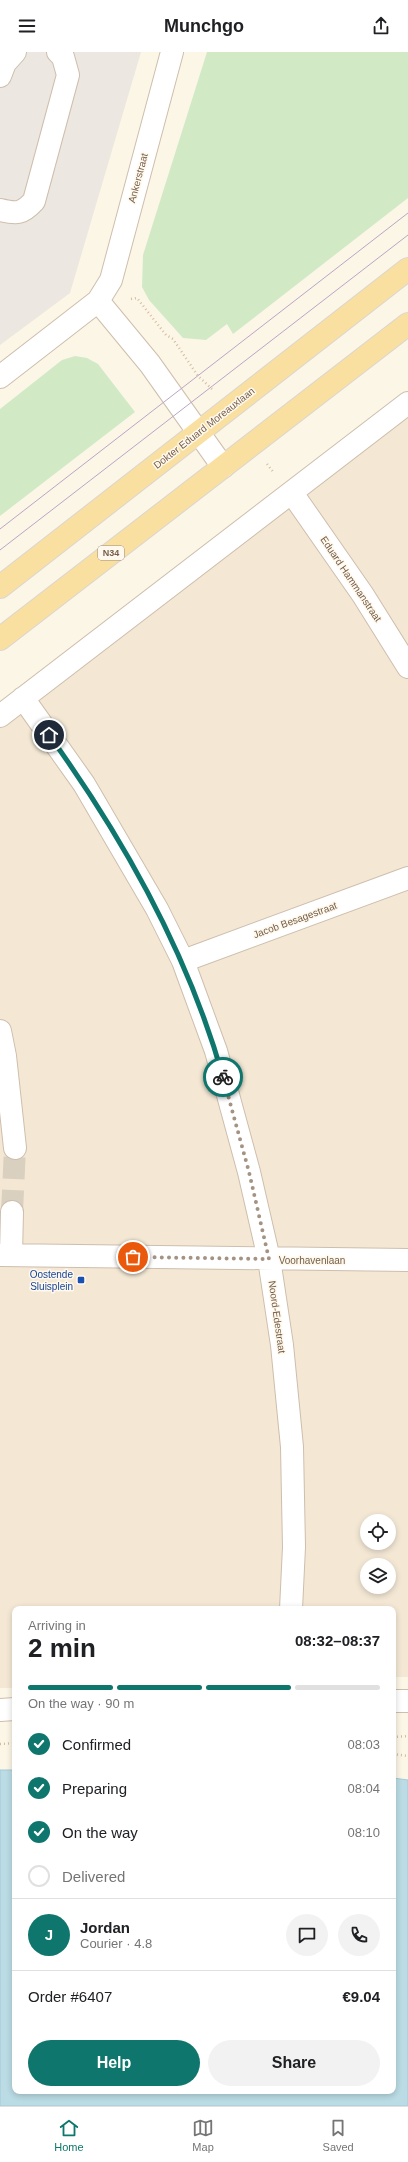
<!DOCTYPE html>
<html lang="en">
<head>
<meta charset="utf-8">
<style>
	body { margin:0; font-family:Helvetica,sans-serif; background:#f2f2f2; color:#202124; height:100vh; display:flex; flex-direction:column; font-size:15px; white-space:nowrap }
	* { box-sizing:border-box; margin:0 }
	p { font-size:13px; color:#757577 }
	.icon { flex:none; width:22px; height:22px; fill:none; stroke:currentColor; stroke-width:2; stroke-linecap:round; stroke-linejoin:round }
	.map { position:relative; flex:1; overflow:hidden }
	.details { position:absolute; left:12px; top:1554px; width:384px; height:488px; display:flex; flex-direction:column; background:#fff; border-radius:8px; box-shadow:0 2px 6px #0003 }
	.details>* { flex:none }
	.buttons { position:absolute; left:360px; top:1462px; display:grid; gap:8px }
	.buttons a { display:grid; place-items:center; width:36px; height:36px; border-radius:50%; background:#fff; box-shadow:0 2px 6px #0003; font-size:20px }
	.pin { position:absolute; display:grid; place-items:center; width:34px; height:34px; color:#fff; margin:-17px; border:2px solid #fff; border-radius:50%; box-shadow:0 1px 4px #0007 }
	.courier { position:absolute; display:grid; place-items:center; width:40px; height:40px; margin:-20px; border:3px solid #0f766e; border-radius:50%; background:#fff; color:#222; box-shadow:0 1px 5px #0007 }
	.summary em { font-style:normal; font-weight:600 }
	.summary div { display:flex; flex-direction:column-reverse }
	.summary { display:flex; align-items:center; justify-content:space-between; height:68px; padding:0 16px }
	h1 { font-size:26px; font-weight:600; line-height:30px }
	.bar { display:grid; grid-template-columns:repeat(4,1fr); gap:6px 4px; align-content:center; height:48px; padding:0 16px }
	.bar i { height:5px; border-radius:3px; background:#e0e0e0 }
	.bar .current { background:#0f766e }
	.bar p { grid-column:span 4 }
	.line { display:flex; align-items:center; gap:10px; padding:0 16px; border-top:1px solid #e0e0e0 }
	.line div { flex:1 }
	.round { display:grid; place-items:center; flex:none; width:42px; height:42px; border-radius:21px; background:#f2f2f2 }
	ol { padding:0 16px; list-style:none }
	li { display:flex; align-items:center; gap:12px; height:44px }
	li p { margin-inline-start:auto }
	li .icon { padding:4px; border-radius:50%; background:#0f766e; color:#fff; stroke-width:4 }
	li:last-child { color:#757577 }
	li i { width:22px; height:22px; border:2px solid #e0e0e0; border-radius:50% }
	.button { display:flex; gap:8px; margin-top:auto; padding:8px 16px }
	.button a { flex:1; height:46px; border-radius:24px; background:#0f766e; color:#fff; font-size:16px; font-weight:600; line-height:46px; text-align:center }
	.button a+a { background:#f2f2f2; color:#202124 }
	header { display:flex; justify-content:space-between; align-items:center; height:52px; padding:0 16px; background:#fff; font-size:18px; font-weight:600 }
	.tabs { display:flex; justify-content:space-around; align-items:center; height:56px; border-top:1px solid #e0e0e0; background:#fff; font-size:11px; color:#757577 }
	.tabs a { display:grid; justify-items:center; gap:2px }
	.tabs .current { color:#0f766e }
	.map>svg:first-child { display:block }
	.residential { fill:#f4e8d5; fill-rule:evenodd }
	.industrial { fill:#ece7e0 }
	.green { fill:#d1eac5 }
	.water { fill:#bbdce5; stroke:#a2cad7 }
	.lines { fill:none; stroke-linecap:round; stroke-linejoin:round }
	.minor-tunnel { stroke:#dad0c0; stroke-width:22; stroke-dasharray:22 11; stroke-linecap:butt }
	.minor-casing { stroke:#cebead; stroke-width:24 }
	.major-casing { stroke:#dbd5d0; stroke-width:24 }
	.path { stroke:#d6bba2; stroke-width:2.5; stroke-dasharray:1 3; stroke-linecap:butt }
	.minor { stroke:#fff; stroke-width:22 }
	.major { stroke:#f9e0a1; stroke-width:22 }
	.tram { stroke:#b9a5c6; stroke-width:1 }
	.done { stroke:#a49382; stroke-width:4; stroke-dasharray:0 7.2 }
	.route { stroke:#0f766e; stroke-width:5 }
	.transit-dot { fill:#1a4fb4; stroke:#fff9ed; stroke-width:1.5 }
	.labels { text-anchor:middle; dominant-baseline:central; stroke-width:3; stroke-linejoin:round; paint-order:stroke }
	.shield { fill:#fff9ed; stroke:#9e8c7c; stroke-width:1 }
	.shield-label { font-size:9px; font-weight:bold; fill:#755e4b }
	.street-label { font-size:10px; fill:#755e4b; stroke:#fff9ed }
	.transit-label { font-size:10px; fill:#164399; stroke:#fff9ed; text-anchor:end }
</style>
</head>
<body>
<header><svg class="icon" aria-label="menu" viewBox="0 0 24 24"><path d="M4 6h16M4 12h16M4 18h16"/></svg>Munchgo<svg class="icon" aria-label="share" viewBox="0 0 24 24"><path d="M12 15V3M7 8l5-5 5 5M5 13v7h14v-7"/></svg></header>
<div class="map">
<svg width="408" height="2054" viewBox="0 0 408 2054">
	<rect width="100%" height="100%" fill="#fcf6e7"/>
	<path class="residential" d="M 408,351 L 408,1625 L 393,1625 L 393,1557 L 15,1557 L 15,1636 L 0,1636 L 0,664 ZM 367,1469 L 389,1469 L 389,1491 L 367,1491 ZM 367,1513 L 389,1513 L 389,1535 L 367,1535 Z"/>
	<path class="industrial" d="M 0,0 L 141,0 L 70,241 L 0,293 Z"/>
	<path class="green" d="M 207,0 L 408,0 L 408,146 L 233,282 L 227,272 L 206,288 L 183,286 L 149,248 L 142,235 L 143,203 Z
		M 75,304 L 87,306 L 98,312 L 135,360 L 0,464 L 0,357 L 62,308 Z"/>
	<path class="water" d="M 0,1718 L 15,1718 L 15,2039 L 393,2039 L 393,1726 L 408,1728 L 408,2054 L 0,2054 Z"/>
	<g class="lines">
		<path class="minor-tunnel" d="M 12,1160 L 15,1096"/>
		<g class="minor-casing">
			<path id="minor" d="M 0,24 L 5,11 L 15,0
				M 0,158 C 17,162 22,162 34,149 L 68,23 L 63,5 L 58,0
				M 98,249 L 150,312 L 223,415
				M 0,325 L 98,249 L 111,228 L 172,0
				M 292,441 L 363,543 L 408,615
				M 23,646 L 84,732 L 157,857 L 183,909 L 216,999 L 249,1120 L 269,1207 L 282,1293 L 292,1395 L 294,1495 L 291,1557
				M 0,664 L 408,351
				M 183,909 L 408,826
				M 0,979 L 5,1004 L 15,1096
				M 0,1203 L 408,1208
				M 11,1203 L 12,1160
				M 393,1649 L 408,1649
				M 0,1658 L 15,1657"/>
		</g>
		<g class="major-casing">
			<path id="major" d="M 0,535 L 408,217
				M 0,587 L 408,272"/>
		</g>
		<path class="path" d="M 131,247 L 137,246 L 166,283 L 173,287 L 198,324 L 212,337
			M 267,412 L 274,421
			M 393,1685 L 408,1684
			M 0,1692 L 15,1691
			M 393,1702 L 408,1704"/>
		<use href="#minor" class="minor"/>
		<use href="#major" class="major"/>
		<path class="tram" d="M 0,477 L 408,161
			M 0,498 L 408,183"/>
	</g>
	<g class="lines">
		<path class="done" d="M 133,1205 L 269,1207 L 249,1120 L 223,1025"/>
		<path class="route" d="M 49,683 C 124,787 188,901 223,1025"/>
	</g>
	<rect class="transit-dot" x="77" y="1224" width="8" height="8" rx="2"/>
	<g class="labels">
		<rect class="shield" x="98" y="494" width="26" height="14" rx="3"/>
		<g class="shield-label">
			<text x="111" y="501">N34</text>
		</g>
		<g class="street-label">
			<text transform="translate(138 126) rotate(-75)">Ankerstraat</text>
			<text transform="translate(204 376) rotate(-38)">Dokter Eduard Moreauxlaan</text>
			<text transform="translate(351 527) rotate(56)">Eduard Hammanstraat</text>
			<text transform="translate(295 868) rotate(-20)">Jacob Besagestraat</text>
			<text x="312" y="1208">Voorhavenlaan</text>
			<text transform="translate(277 1265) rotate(82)">Noord-Edestraat</text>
		</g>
		<g class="transit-label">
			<text x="73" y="1222">Oostende<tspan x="73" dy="12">Sluisplein</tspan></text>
		</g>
	</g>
</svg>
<div class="buttons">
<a><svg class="icon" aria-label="locate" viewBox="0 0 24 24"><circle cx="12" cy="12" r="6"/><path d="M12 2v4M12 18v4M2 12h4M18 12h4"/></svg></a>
<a><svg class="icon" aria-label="layers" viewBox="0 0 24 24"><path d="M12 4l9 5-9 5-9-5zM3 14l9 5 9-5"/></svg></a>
</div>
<div class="pin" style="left:133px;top:1205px;background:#ea580c"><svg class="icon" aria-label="bag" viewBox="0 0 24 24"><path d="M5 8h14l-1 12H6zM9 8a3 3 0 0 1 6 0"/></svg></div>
<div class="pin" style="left:49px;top:683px;background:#1f2937"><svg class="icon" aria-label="home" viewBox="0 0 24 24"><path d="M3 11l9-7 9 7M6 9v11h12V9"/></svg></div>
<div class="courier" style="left:223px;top:1025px"><svg class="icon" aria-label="bike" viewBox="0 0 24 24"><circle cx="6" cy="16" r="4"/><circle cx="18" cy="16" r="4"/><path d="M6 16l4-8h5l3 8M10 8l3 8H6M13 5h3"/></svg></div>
<section class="details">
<div class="summary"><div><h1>2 min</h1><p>Arriving in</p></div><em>08:32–08:37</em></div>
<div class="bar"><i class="current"></i><i class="current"></i><i class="current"></i><i></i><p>On the way · 90 m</p></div>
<ol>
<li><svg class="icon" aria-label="check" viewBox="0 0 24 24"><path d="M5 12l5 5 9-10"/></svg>Confirmed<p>08:03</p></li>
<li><svg class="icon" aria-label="check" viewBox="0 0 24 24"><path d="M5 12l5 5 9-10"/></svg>Preparing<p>08:04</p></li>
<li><svg class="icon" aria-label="check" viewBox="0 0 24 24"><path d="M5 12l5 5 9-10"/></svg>On the way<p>08:10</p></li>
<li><i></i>Delivered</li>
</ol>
<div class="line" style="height:72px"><b class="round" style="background:#0f766e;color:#fff">J</b><div><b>Jordan</b><p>Courier · 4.8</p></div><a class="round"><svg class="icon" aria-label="chat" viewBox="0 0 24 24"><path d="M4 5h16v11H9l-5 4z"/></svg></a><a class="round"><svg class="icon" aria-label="phone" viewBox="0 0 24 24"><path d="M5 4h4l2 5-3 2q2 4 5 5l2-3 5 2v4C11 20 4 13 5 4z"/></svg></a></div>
<div class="line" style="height:52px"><div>Order #6407</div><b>€9.04</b></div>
<div class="button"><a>Help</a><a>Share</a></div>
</section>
</div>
<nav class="tabs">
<a class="current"><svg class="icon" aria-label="home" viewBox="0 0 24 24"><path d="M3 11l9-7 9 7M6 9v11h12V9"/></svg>Home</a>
<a><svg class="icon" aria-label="map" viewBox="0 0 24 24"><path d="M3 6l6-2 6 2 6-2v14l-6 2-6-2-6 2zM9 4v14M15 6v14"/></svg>Map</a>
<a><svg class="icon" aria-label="saved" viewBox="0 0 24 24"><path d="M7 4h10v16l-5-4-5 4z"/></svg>Saved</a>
</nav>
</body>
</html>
